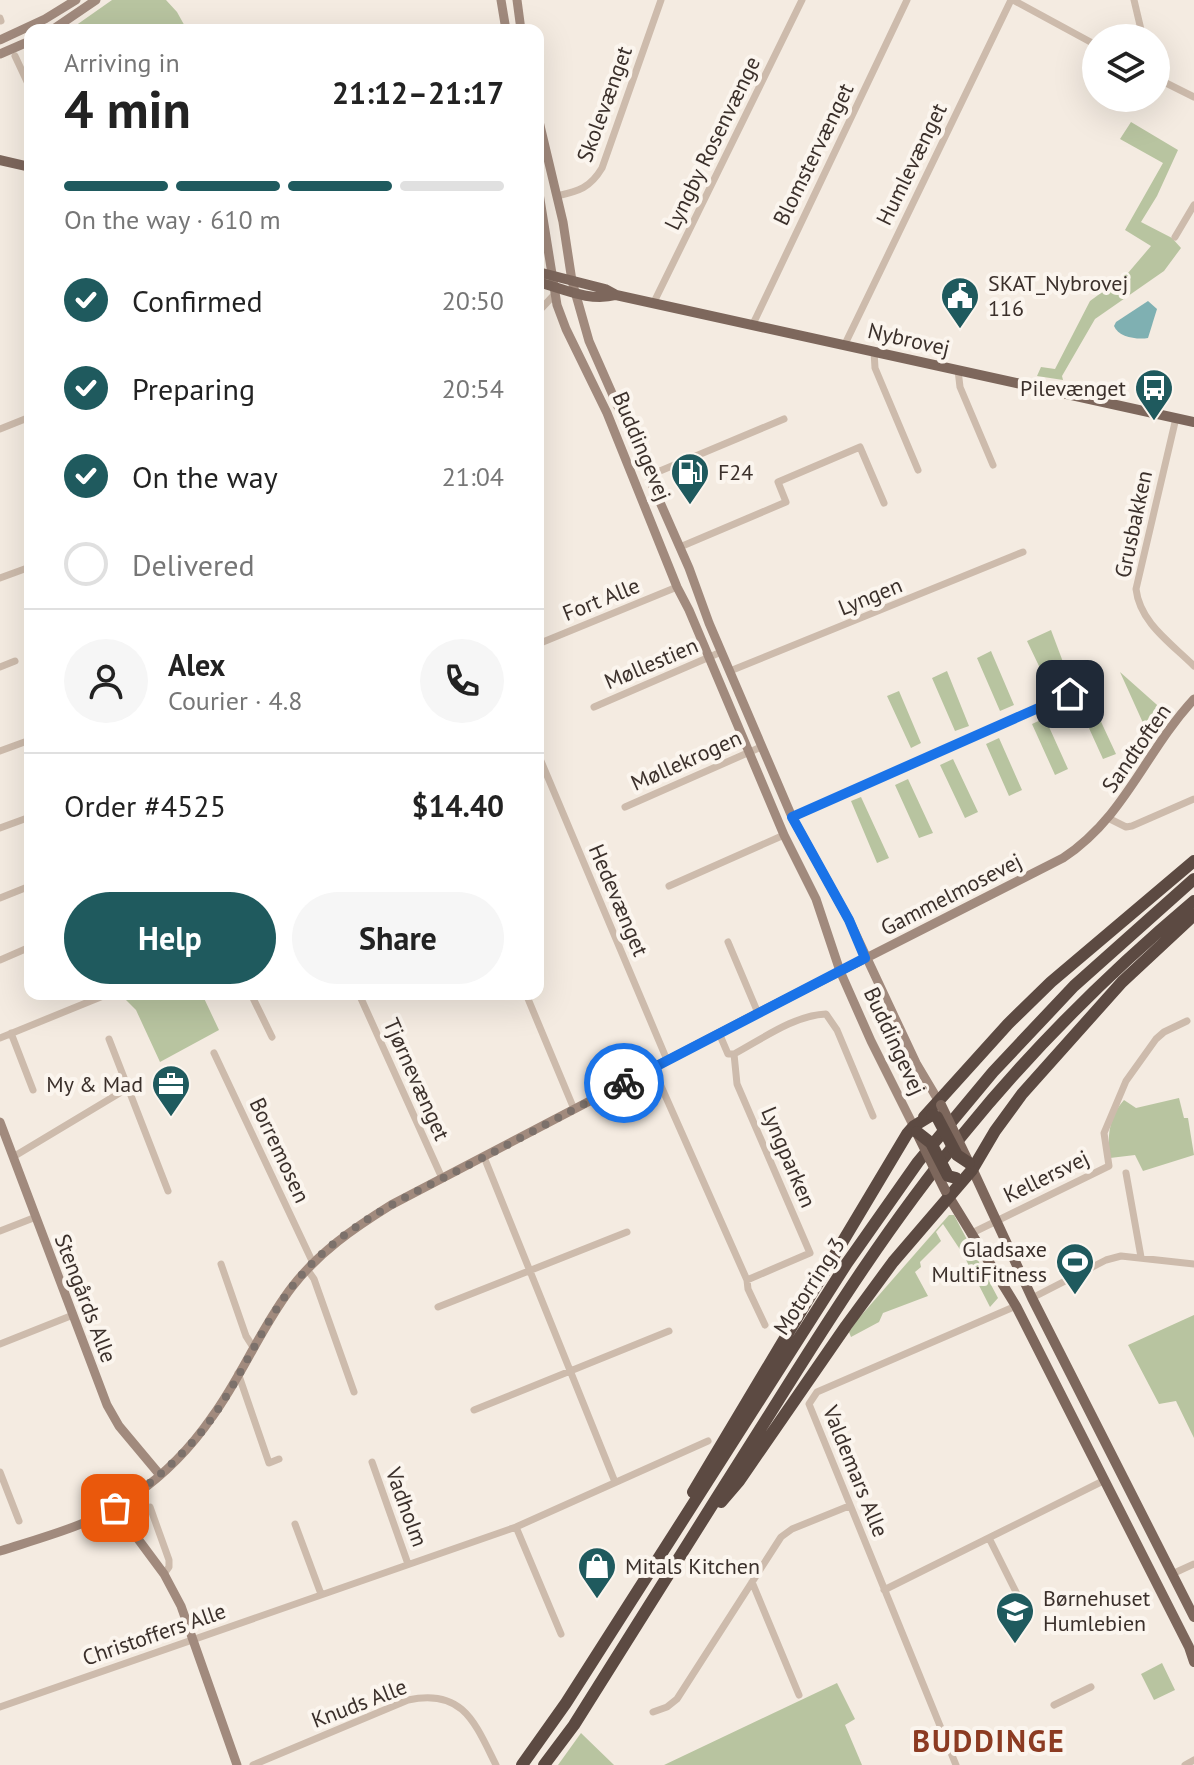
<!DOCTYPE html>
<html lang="en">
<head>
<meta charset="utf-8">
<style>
	body { margin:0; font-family:"PT Sans",sans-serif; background:#f6f6f6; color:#222; height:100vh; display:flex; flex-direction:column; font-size:30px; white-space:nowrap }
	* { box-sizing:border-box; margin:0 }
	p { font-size:26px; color:#767676 }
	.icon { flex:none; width:44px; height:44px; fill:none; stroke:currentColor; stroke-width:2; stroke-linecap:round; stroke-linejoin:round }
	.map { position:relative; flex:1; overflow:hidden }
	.panel { position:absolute; left:24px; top:24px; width:520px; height:976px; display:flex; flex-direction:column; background:#fff; border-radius:16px; box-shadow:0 8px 32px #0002 }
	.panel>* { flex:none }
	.tools { position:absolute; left:1082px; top:24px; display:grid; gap:16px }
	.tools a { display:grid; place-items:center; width:88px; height:88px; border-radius:50%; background:#fff; box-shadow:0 8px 32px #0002; font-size:40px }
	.pin { position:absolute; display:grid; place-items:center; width:68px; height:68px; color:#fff; margin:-34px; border-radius:16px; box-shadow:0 4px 12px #0006 }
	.courier { position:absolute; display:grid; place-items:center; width:80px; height:80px; margin:-40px; border:6px solid #1a73e8; border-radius:50%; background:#fff; color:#222; box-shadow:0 2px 10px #0007 }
	.headline em { font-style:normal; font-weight:800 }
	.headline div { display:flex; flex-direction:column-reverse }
	.headline { display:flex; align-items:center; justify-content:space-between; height:136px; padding:0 40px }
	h1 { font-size:52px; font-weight:800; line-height:60px }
	.bar { display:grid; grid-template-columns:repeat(4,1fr); gap:12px 8px; align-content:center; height:96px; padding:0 40px }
	.bar i { height:10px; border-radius:6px; background:#e0e0e0 }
	.bar .selected { background:#1f5a5e }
	.bar p { grid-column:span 4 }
	.line { display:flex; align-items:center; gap:20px; padding:0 40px; border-top:2px solid #e0e0e0 }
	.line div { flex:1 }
	.round { display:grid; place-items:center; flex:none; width:84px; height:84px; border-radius:42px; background:#f6f6f6 }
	ol { padding:0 40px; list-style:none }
	li { display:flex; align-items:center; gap:24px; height:88px }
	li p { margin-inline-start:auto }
	li .icon { padding:8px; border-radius:50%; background:#1f5a5e; color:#fff; stroke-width:4 }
	li:last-child { color:#767676 }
	li i { width:44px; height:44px; border:4px solid #e0e0e0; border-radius:50% }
	.primary-button { display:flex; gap:16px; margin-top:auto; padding:16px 40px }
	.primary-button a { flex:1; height:92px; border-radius:48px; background:#1f5a5e; color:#fff; font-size:32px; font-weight:800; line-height:92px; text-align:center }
	.primary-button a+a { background:#f6f6f6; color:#222 }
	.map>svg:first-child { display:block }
	.green { fill:#b8c4a0 }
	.water { fill:#7fb0b2 }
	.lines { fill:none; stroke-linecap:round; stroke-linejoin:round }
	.street { stroke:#cdbbac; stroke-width:7 }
	.secondary { stroke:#a18a7d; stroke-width:9 }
	.primary { stroke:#7d675c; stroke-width:10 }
	.highway { stroke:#5c4a42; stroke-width:12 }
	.primary-bridge { stroke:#7d675c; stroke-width:10 }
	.highway-bridge { stroke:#5c4a42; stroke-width:12 }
	.done { stroke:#7c716b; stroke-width:8; stroke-dasharray:0 14.4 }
	.route { stroke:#1a73e8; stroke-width:10 }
	.labels { text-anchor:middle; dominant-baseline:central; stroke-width:8; stroke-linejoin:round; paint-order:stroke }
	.street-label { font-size:22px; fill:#3b302b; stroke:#fbf5ee }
	.poi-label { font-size:22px; fill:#3b302b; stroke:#fbf5ee; text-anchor:start }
	.district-label { font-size:30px; font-weight:bold; letter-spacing:2px; fill:#8c3b22; stroke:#fbf5ee }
</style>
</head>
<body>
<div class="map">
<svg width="1194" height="1765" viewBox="0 0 1194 1765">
	<rect width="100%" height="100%" fill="#f4ebe1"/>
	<path class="green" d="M 112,0 L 166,0 L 177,12 L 187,30 L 77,30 L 75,26 Z
		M 1131,122 L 1178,150 L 1157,196 L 1141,222 L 1172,238 L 1181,248 L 1164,271 L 1095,319 L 1062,376 L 1063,380 L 1037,376 L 1041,367 L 1055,369 L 1090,301 L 1128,273 L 1151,246 L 1125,230 L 1163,163 L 1120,139 Z
		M 1051,630 L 1063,662 L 1063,676 L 1070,681 L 1050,689 L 1027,641 Z
		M 991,651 L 1014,705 L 1000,711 L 977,658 Z
		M 947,671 L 969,726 L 955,731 L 932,678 Z
		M 1120,672 L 1165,712 L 1148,734 Z
		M 899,691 L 921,743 L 911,748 L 887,696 Z
		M 1090,698 L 1116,754 L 1103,759 L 1078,704 Z
		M 1045,718 L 1068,769 L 1055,775 L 1032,724 Z
		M 999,738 L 1022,790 L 1009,796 L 986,744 Z
		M 953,759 L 978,812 L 965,818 L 940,765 Z
		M 908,779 L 933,833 L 919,838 L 895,785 Z
		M 861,797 L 889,858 L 877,863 L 851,801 Z
		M 120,994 L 202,994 L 219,1030 L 160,1062 L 136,1010 Z
		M 1179,1098 L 1184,1118 L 1188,1118 L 1194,1155 L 1143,1171 L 1135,1155 L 1110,1158 C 1107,1137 1109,1116 1124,1100 L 1136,1108 Z
		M 949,1215 L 954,1215 L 998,1298 L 990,1307 L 963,1254 L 943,1224 L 936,1232 L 941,1241 L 920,1262 L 921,1267 L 915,1272 L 928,1296 L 883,1313 L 879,1322 L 851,1337 L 849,1332 L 858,1319 Z
		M 1194,1315 L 1194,1438 L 1176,1401 L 1159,1404 L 1128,1345 Z
		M 1162,1663 L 1175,1690 L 1154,1700 L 1141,1674 Z
		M 837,1683 L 855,1719 L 845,1725 L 862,1765 L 664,1765 Z
		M 581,1733 L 614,1765 L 558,1765 Z"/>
	<path class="water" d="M 1148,301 L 1157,309 L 1148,338 C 1137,340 1118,337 1114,326 L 1116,322 Z"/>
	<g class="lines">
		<path class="street" d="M 1013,0 L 1096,45
			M 1134,0 L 1143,38
			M 0,18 L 1,21
			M 15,56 L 30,88
			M 1156,78 L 1194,97
			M 557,196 C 579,191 590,188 602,168 L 661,0
			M 1175,237 L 1194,205
			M 654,302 L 802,0
			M 538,312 L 554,295
			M 753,324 L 907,0
			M 845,344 L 1011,0
			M 874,351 L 875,368 L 918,470
			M 958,370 L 960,387 L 993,465
			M 1176,418 L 1136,589 C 1140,623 1171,643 1194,666
			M 0,429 L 30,417
			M 648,476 L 784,419
			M 680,547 L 786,502 L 778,482 L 860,447 L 884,503
			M 0,578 L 30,567
			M 538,644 L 677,587
			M 0,667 L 15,661
			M 730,671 L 1023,552
			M 594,707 L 721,652
			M 0,751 L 30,740
			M 538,754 L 667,1060
			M 625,807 L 761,747
			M 792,817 L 1088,686
			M 1110,819 L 1126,827 L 1132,826 L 1194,799
			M 0,828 L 30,817
			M 669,886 L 784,835
			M 0,898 L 30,886
			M 728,942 L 758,1013
			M 0,960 L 30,947
			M 251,994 L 272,1037
			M 359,994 L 442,1178
			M 526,994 L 574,1109
			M 11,1033 L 33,1090
			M 719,1033 L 728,1054 L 734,1054
			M 0,1038 L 108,994
			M 109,1039 L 168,1191
			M 214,1053 L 313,1263
			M 734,1054 C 762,1039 795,1015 826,1014 L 837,1030 L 873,1116
			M 653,1068 L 747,1280 L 810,1253 L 737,1084 L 734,1054
			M 13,1157 L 128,1088
			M 484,1157 L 615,1482
			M 1126,1173 L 1141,1257
			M 0,1231 L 36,1217
			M 970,1234 L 1109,1166 L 1104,1133 L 1126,1081 L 1156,1039 L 1164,1032 L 1187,1021
			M 221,1264 L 246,1336 L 253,1347
			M 307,1269 L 314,1279 L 354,1392
			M 747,1280 L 748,1289 L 765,1325
			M 1032,1298 L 1106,1260 L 1121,1256 L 1194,1264
			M 438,1307 L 627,1232
			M 0,1344 L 73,1315
			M 238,1373 L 269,1463 L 279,1459
			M 474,1410 L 669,1331
			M 372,1462 L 408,1564
			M 0,1472 L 19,1521
			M 150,1507 L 169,1560 L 169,1567 L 164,1574
			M 295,1524 L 321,1594
			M 516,1527 L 561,1634
			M 989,1538 L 1027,1614
			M 1172,1574 L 1194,1564
			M 752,1582 L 799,1695
			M 884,1590 L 1105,1480
			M 1054,1705 L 1091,1687
			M 0,1707 L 516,1527 L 708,1441
			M 653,1712 L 667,1707 L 677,1699 L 781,1537 L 792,1529 L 849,1506
			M 253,1765 L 408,1700 C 463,1688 475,1723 496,1765
			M 956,1765 L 809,1404 L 817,1392 L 1016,1306
			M 1185,1765 L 1194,1760"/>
		<path class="secondary" d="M 501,0 L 506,30
			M 517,0 L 521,30
			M 52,30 L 96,0
			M 0,40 L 45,19 L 76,0
			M 0,54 L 30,41
			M 538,117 L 563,222 L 572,281 L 589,341 L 689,568 L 709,623 L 792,817 L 849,920 L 916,1063 L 941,1105
			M 538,187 L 557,305 L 566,329 L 607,413 L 677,587 L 689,610 L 784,835 L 816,899 L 840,971 L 871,1041 L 915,1129
			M 0,1122 L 107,1405 L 119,1426 L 160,1475
			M 115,1508 L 164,1574 L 181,1606 L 237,1765
			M 0,1551 C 47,1536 95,1524 135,1495 C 165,1474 192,1446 212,1417 C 242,1376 261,1327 292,1287 C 319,1252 354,1228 391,1205 L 758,1013 L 1063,858 C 1125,817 1145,752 1194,699"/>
		<path class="primary" d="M 0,160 L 30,167
			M 538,272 L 605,289 L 616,295 L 1194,422
			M 538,282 C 564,289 589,302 616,295
			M 970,1164 L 1032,1298 L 1194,1617
			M 946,1192 L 1016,1306 L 1189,1647 L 1194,1662"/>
		<path class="highway" d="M 924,1117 L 1008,1024 L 1051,982 L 1194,861
			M 693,1492 L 907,1134 L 914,1126 L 932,1115
			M 721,1502 L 739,1481 L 846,1326 L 893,1262 L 972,1170 L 995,1131 L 1022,1094 L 1122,982 L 1194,915
			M 522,1765 L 566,1703 L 847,1263 L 918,1162 L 993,1072 L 1074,986 L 1194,879
			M 544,1765 L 574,1725 C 640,1620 705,1516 771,1412 C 831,1316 892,1220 964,1133 C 1033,1048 1111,971 1194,901"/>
		<path class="primary-bridge" d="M 941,1105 L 969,1163
			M 917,1133 L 945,1190"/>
		<path class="highway-bridge" d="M 932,1115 L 937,1117 L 957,1155 L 969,1163
			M 917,1132 L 931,1143 L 948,1176 L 956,1178"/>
	</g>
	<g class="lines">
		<path class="done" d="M 115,1508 C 152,1484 186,1454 212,1418 C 246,1370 266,1314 306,1270 C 348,1223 408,1196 463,1168 C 517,1140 570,1111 624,1083"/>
		<path class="route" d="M 624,1083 L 865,958 L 849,920 L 792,817 L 1070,694"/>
	</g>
	<defs>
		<g id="civic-pin" transform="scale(2)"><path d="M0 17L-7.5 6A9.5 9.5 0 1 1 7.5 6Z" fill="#1f5a5e" stroke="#fbf5ee"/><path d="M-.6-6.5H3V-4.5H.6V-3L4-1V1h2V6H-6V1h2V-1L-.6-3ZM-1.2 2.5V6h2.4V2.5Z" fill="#fff"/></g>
		<g id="bus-pin" transform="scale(2)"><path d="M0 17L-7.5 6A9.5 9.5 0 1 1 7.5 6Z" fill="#1f5a5e" stroke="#fbf5ee"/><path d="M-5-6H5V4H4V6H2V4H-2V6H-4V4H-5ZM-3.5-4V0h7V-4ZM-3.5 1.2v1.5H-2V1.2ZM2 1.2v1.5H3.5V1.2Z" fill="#fff"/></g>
		<g id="fuel-pin" transform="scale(2)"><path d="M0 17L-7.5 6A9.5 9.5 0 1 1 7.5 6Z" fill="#1f5a5e" stroke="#fbf5ee"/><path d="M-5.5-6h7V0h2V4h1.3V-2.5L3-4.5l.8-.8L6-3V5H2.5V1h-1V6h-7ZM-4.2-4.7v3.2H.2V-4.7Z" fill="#fff"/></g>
		<g id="office-pin" transform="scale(2)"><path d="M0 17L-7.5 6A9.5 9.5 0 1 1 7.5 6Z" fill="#1f5a5e" stroke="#fbf5ee"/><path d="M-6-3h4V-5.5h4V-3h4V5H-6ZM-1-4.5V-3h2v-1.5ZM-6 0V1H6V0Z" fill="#fff"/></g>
		<g id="stadium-pin" transform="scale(2)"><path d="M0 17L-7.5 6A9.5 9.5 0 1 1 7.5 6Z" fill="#1f5a5e" stroke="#fbf5ee"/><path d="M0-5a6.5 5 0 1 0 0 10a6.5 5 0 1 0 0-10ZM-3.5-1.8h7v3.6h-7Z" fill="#fff"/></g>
		<g id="shop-pin" transform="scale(2)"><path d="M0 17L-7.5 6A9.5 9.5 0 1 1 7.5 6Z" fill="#1f5a5e" stroke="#fbf5ee"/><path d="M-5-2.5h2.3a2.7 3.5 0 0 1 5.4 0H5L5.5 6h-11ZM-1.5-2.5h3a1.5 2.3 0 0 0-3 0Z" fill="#fff"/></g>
		<g id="school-pin" transform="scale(2)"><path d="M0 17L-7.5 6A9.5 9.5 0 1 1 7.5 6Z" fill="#1f5a5e" stroke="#fbf5ee"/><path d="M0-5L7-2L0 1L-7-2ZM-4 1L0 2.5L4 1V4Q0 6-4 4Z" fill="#fff"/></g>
	</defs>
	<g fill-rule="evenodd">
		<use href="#civic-pin" x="960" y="296"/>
		<use href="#bus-pin" x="1154" y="388"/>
		<use href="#fuel-pin" x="690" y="472"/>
		<use href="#office-pin" x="171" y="1084"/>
		<use href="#stadium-pin" x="1075" y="1262"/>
		<use href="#shop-pin" x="597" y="1566"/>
		<use href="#school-pin" x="1015" y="1611"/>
	</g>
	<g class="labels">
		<g class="street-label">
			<text transform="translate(604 104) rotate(-70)">Skolevænget</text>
			<text transform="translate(712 143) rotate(-64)">Lyngby Rosenvænge</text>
			<text transform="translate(813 154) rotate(-64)">Blomstervænget</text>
			<text transform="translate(911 164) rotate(-64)">Humlevænget</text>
			<text transform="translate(909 339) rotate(13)">Nybrovej</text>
			<text transform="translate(642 446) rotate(67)">Buddingevej</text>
			<text transform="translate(1133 524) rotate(-78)">Grusbakken</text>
			<text transform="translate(870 596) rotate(-22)">Lyngen</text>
			<text transform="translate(601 599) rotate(-22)">Fort Alle</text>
			<text transform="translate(651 663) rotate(-23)">Møllestien</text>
			<text transform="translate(1136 748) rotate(-55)">Sandtoften</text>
			<text transform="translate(686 760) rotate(-24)">Møllekrogen</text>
			<text transform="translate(951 894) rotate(-27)">Gammelmosevej</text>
			<text transform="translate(619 900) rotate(67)">Hedevænget</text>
			<text transform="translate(895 1041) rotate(65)">Buddingevej</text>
			<text transform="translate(417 1079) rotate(66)">Tjørnevænget</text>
			<text transform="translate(280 1150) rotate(65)">Borremosen</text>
			<text transform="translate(789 1157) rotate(67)">Lyngparken</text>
			<text transform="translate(1046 1176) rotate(-26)">Kellersvej</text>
			<text transform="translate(809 1286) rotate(-57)">Motorring 3</text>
			<text transform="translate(86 1298) rotate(69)">Stengårds Alle</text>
			<text transform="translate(856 1471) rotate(68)">Valdemars Alle</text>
			<text transform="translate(407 1507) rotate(70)">Vadholm</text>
			<text transform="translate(154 1634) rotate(-19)">Christoffers Alle</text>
			<text transform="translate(359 1703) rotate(-21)">Knuds Alle</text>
		</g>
		<g class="poi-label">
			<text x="988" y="283">SKAT_Nybrovej<tspan x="988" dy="25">116</tspan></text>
			<text x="1126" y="388" text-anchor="end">Pilevænget</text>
			<text x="718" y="472">F24</text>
			<text x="143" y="1084" text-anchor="end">My &amp; Mad</text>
			<text x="1047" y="1249" text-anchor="end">Gladsaxe<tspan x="1047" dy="25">MultiFitness</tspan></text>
			<text x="625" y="1566">Mitals Kitchen</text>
			<text x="1043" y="1598">Børnehuset<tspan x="1043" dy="25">Humlebien</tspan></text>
		</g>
		<g class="district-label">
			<text x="989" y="1740">BUDDINGE</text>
		</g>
	</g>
</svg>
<div class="tools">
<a><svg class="icon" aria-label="layers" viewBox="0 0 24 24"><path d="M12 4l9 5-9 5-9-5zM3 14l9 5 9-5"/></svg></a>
</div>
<div class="pin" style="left:115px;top:1508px;background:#ea580c"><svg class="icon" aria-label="bag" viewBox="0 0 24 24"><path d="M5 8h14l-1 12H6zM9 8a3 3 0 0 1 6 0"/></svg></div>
<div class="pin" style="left:1070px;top:694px;background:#1f2937"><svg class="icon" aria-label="home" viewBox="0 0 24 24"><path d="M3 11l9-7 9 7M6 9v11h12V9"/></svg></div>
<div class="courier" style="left:624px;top:1083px"><svg class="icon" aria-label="bike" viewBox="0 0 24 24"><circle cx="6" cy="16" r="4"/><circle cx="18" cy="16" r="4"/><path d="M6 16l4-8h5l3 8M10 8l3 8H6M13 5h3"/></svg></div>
<section class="panel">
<div class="headline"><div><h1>4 min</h1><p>Arriving in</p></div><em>21:12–21:17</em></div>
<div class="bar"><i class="selected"></i><i class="selected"></i><i class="selected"></i><i></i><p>On the way · 610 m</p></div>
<ol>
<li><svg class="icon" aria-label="check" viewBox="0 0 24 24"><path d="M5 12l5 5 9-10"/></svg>Confirmed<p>20:50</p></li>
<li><svg class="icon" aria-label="check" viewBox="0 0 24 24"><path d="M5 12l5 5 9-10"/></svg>Preparing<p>20:54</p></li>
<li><svg class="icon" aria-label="check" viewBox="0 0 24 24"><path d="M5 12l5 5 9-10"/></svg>On the way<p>21:04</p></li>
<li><i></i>Delivered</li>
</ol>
<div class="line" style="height:144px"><a class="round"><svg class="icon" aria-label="person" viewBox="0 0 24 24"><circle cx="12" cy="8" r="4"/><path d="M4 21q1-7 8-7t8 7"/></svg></a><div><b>Alex</b><p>Courier · 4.8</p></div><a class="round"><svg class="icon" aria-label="phone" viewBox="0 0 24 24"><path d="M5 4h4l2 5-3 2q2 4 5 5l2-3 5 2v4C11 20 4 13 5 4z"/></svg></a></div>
<div class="line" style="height:104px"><div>Order #4525</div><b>$14.40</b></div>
<div class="primary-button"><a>Help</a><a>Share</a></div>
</section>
</div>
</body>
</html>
